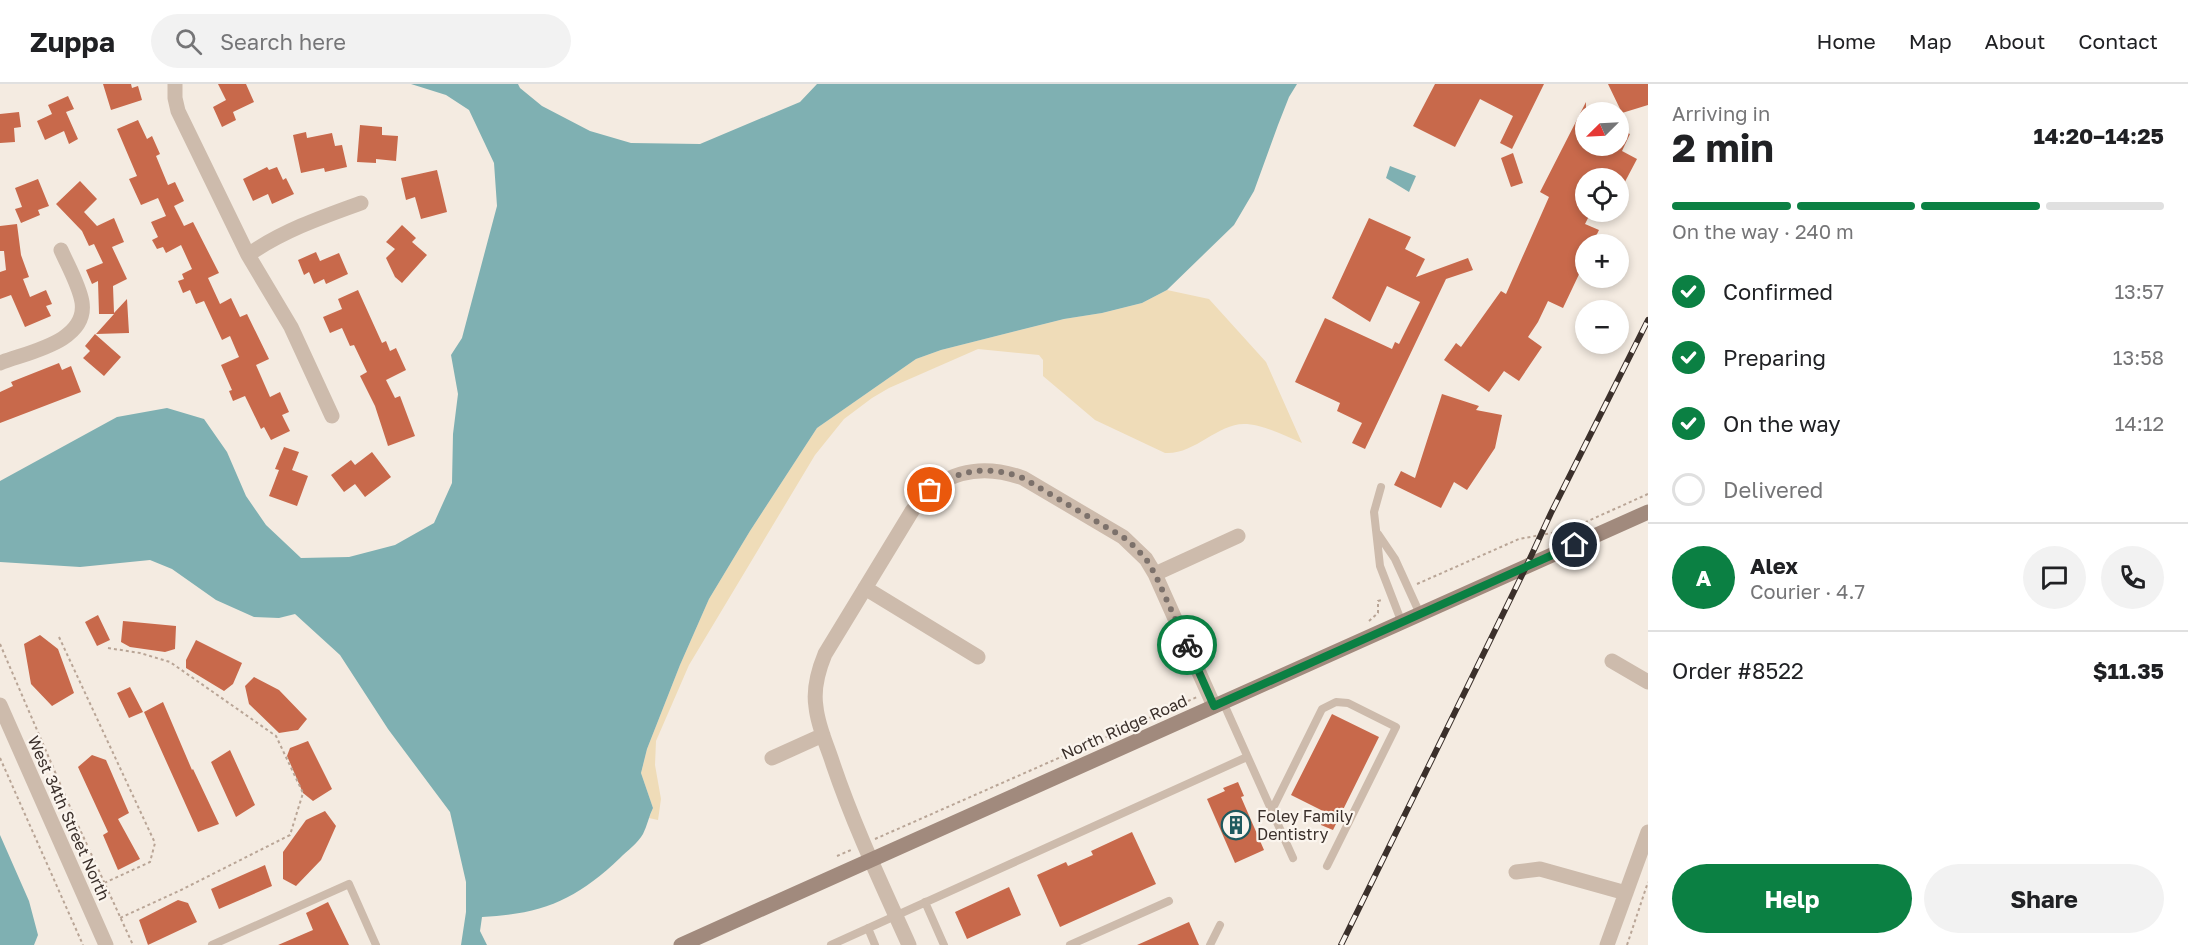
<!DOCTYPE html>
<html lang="en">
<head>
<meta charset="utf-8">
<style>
	body { margin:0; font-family:"Golos Text",sans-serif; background:#f2f2f2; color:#202124; height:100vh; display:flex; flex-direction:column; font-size:22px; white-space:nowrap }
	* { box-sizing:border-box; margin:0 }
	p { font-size:20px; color:#757577 }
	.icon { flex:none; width:33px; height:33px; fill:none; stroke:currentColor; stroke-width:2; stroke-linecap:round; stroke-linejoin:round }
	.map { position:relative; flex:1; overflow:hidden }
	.drawer { display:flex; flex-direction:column; background:#fff; width:540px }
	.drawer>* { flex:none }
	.needle { width:39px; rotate:246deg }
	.controls { position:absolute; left:1575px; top:18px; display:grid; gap:12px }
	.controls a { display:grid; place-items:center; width:54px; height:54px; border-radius:50%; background:#fff; box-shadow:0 3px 9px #0003; font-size:30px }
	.pin { position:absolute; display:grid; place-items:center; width:51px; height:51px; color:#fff; margin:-26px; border:3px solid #fff; border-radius:50%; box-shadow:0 2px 6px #0007 }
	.courier { position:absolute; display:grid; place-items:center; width:60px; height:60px; margin:-30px; border:4px solid #0b8043; border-radius:50%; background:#fff; color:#222; box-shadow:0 2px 8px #0007 }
	.head em { font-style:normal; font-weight:700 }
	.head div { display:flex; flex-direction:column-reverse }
	.head { display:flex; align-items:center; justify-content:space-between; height:102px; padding:0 24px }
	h1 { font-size:39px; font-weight:700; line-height:45px }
	.bar { display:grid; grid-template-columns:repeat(4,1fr); gap:9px 6px; align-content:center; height:72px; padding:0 24px }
	.bar i { height:8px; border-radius:4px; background:#e0e0e0 }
	.bar .on { background:#0b8043 }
	.bar p { grid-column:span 4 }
	.line { display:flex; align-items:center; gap:15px; padding:0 24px; border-top:2px solid #e0e0e0 }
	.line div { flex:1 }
	.round { display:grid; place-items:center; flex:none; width:63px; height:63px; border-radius:32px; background:#f2f2f2 }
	ol { padding:0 24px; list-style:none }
	li { display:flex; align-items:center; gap:18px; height:66px }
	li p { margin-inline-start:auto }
	li .icon { padding:6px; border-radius:50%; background:#0b8043; color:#fff; stroke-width:4 }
	li:last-child { color:#757577 }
	li i { width:33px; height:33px; border:3px solid #e0e0e0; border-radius:50% }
	.action { display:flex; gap:12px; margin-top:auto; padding:12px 24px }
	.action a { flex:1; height:69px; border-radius:36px; background:#0b8043; color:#fff; font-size:24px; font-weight:700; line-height:69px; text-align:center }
	.action a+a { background:#f2f2f2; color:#202124 }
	header { display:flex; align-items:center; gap:36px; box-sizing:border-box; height:84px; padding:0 30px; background:#fff; border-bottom:2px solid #e0e0e0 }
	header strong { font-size:28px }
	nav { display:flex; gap:33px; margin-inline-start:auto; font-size:21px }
	.search { width:420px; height:54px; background:#f2f2f2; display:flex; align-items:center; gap:15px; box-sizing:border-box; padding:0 21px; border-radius:33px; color:#757577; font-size:22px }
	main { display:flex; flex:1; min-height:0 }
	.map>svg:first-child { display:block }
	.sand { fill:#efdcb8 }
	.water { fill:#7fb0b2 }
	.building { fill:#c8694b }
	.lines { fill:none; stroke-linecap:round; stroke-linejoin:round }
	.path { stroke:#b9a596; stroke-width:2; stroke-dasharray:3 3; stroke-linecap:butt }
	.service { stroke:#cdbbac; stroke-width:8 }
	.minor { stroke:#cdbbac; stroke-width:15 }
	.secondary { stroke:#a18a7d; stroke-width:15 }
	.rail-casing { stroke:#3b302b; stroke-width:6 }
	.rail { stroke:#fbf5ee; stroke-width:4; stroke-dasharray:11; stroke-linecap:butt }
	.done { stroke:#7c716b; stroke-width:6; stroke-dasharray:0 10.8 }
	.route { stroke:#0b8043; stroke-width:8 }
	.labels { text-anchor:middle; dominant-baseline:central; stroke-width:4.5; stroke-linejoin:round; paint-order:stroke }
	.street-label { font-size:16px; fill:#3b302b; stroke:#fbf5ee }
	.poi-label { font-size:16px; fill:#3b302b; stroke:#fbf5ee; text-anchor:start }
</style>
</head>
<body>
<header>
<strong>Zuppa</strong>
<div class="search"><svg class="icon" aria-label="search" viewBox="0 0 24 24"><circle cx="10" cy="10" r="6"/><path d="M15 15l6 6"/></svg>Search here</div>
<nav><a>Home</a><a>Map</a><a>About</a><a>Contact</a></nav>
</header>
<main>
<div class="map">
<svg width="1648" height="861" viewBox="0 0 1648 861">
	<rect width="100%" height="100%" fill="#f4ebe1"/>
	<path class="sand" d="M 1167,206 L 1209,215 L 1266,278 L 1302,359 C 1285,352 1262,340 1244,340 C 1217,340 1194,371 1165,369 L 1095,336 L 1043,292 L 1043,276 L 1039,271 L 978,265 L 889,304 L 872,314 L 844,335 L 815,371 L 689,581 L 656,657 L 655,681 L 661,715 L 658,736 L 649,734 L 653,724 L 641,689 L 647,665 L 680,581 L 709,515 L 750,447 L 817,344 L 916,275 L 941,266 L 1064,235 L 1102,229 L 1142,219 Z"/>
	<path class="water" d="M 411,0 L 518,0 L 520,4 L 542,22 L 590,47 L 631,59 L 700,60 L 800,18 L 817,0 L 1297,0 L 1289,13 L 1278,41 L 1254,107 L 1234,141 L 1167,206 L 1142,219 L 1102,229 L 1064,235 L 941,266 L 916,275 L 817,344 L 750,447 L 709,515 L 680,581 L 647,665 L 641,689 L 653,724 C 649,732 647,742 643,750 C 638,759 627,767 620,774 C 576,816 543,830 482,833 L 480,847 L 487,861 L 461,861 L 466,828 L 466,798 L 450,728 L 388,645 L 340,571 L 295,530 L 279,534 L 254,533 L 216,516 L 172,485 L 150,476 L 80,483 L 0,478 L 0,397 L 117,333 L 167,324 L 204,335 L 227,368 L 246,412 L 266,441 L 301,474 L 349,473 L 395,461 L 434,439 L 452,399 L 453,350 L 458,310 L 451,271 L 462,254 L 497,122 L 494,79 L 469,26 L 446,11 Z
		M 1390,82 L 1416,92 L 1409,108 L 1386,94 Z
		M 0,751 L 29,817 L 38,851 L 34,861 L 0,861 Z"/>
	<path class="building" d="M 103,0 L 131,0 L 132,4 L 138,2 L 142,16 L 111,26 Z
		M 218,0 L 246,0 L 254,18 L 233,28 L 236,36 L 222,43 L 213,23 L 226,16 Z
		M 1435,0 L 1544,0 L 1512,65 L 1500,59 L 1513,32 L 1480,15 L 1455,63 L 1413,42 Z
		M 1608,0 L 1648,0 L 1648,21 L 1622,29 Z
		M 68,12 L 74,25 L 66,28 L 78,55 L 69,60 L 64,47 L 45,56 L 37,37 L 52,30 L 48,21 Z
		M 1586,18 L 1586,62 L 1618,62 L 1618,44 L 1630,50 L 1622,67 L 1637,75 L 1618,111 L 1618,94 L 1586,94 L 1586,128 L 1591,128 L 1585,140 L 1599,146 L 1592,160 L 1586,160 L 1586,174 L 1582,184 L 1563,224 L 1548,217 L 1538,238 L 1528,253 L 1542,263 L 1519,297 L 1504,287 L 1489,308 L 1444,276 L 1456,259 L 1461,263 L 1501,207 L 1506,210 L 1549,113 L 1540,108 Z
		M 19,28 L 21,43 L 14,44 L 15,58 L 0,59 L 0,30 Z
		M 138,36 L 147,55 L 152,52 L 160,70 L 156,72 L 168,101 L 175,98 L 184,117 L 174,122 L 184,142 L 193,138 L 219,189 L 208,194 L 220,220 L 231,214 L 240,233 L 247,230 L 269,275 L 256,281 L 270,313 L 280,308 L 289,328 L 282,331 L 290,347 L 271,356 L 264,343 L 261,345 L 245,312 L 233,317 L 229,307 L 232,306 L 221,281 L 239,273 L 230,252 L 222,256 L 204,217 L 196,220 L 190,206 L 183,209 L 178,197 L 184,195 L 182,190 L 192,185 L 181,161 L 166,169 L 163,163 L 157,165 L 152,156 L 158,153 L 151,138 L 166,132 L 158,114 L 141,121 L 129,95 L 137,92 L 117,45 Z
		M 360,41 L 382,43 L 382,51 L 398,52 L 396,77 L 376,75 L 376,79 L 357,78 Z
		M 306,48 L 307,54 L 332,49 L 335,62 L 342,61 L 347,83 L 325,88 L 324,84 L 301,89 L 293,51 Z
		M 1513,69 L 1523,99 L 1511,103 L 1501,74 Z
		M 267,83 L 269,86 L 277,83 L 283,96 L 286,94 L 294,110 L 272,120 L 268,110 L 253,117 L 243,95 Z
		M 437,86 L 447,128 L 421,135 L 415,113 L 406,116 L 401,94 Z
		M 38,95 L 49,122 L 38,126 L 40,131 L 21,139 L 15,125 L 22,123 L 15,104 Z
		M 80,97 L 97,115 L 84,128 L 97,142 L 114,134 L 124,158 L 112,163 L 127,195 L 113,202 L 114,229 L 127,215 L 129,249 L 96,250 L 114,230 L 99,230 L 98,197 L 92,200 L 86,186 L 103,179 L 94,160 L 89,162 L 82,147 L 56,120 Z
		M 1369,134 L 1411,153 L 1405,165 L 1425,175 L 1416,193 L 1468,174 L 1473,186 L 1446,195 L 1365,365 L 1352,359 L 1362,339 L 1337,327 L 1340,319 L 1295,298 L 1325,234 L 1392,265 L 1395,258 L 1399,260 L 1420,218 L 1387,202 L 1370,238 L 1332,214 Z
		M 17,140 L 21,171 L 29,193 L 23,195 L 30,213 L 46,206 L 52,220 L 46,222 L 51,232 L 25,243 L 11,211 L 0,215 L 0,188 L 6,186 L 4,167 L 0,167 L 0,142 Z
		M 402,141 L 416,154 L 412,158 L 427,171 L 402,199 L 395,193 L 386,174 L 395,165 L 386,158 Z
		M 316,168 L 320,177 L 339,169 L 348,190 L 326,200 L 324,195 L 314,200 L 309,188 L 304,191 L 298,176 Z
		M 358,206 L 382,259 L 386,257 L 390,267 L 396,264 L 406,286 L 386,296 L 395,314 L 400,312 L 415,352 L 388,362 L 375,322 L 360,292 L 367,288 L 354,261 L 350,262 L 342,244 L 330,249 L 323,233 L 342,225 L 338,215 Z
		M 95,250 L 121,273 L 104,292 L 83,274 L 90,267 L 85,262 Z
		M 59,279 L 62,286 L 71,282 L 81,308 L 0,339 L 0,308 L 13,302 L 11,298 Z
		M 1442,310 L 1479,322 L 1476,326 L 1502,331 L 1495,364 L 1467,406 L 1454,398 L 1441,424 L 1394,401 L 1401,387 L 1415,394 Z
		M 284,363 L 299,368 L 292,386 L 308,392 L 297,422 L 269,412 L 279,386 L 275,385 Z
		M 372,368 L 391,393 L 365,413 L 355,400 L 344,408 L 331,391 L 351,376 L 355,381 Z
		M 98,531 L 110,556 L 97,562 L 85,538 Z
		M 123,537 L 176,542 L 175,565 L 165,568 L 130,563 L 121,558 Z
		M 40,551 L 58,565 L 74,609 L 52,622 L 31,600 L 24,560 Z
		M 196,556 L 242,579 L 233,600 L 224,607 L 186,584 L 186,576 Z
		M 254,593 L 279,606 L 307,635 L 298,646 L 279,649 L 249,620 L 245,602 Z
		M 130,603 L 143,628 L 129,634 L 117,609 Z
		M 163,618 L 192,686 L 193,685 L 219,740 L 198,748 L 144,628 Z
		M 1332,630 L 1379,653 L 1333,746 L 1321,741 L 1327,729 L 1291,711 Z
		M 308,657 L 332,705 L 313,717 L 303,709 L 287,672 L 290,664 Z
		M 230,666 L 255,721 L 236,733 L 211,678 Z
		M 92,671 L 106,676 L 129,729 L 118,735 L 140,775 L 118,786 L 103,751 L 108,748 L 78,683 Z
		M 1238,698 L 1244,712 L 1241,713 L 1264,766 L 1235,779 L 1207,715 L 1225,707 L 1223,704 Z
		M 325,727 L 336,742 L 321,776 L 296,802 L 283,795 L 283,768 L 306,736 Z
		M 1132,748 L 1156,800 L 1060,843 L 1037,791 L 1066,778 L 1068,782 L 1093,771 L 1091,767 Z
		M 265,781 L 272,802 L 219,825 L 211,805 Z
		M 1009,803 L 1021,831 L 967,855 L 955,828 Z
		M 178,816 L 188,819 L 197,838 L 148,861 L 139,836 Z
		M 328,818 L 349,861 L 278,861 L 313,846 L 306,829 Z
		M 1189,838 L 1199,861 L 1137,861 Z"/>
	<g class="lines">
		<path class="path" d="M 1417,500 L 1519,455 L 1568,446 L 1648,410
			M 1369,537 L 1378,529 L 1378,517 L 1382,516
			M 59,553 L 155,759 L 150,778 L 104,799
			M 0,560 L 77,739 L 133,861
			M 108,564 L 140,569 L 170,578 L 276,652 L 303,709 L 290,751 L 181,806 L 120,834
			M 0,674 L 83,861
			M 875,755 L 1197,613
			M 837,772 L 851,766
			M 1627,861 L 1648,798"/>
		<path class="service" d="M 1381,403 L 1374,428 L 1380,482 L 1402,539
			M 1378,450 L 1395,475 L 1420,530
			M 1223,618 L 1293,774
			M 1272,726 L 1322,625 L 1336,618 L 1348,619 L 1396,643 L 1327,782
			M 925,818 L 944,861
			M 868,844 L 875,861
			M 212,861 L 349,800 L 376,861
			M 831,861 L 1247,673
			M 1070,861 L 1169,817
			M 1210,861 L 1220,841"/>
		<path class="minor" d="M 175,0 L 175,14 L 178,27 L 248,171 C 282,147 322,133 361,119
			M 248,171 L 291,243 L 332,332
			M 0,279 C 28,268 88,258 82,218 C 79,201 68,182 61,166
			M 1155,490 L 1238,452
			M 865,504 L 978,573
			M 1612,577 L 1648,598
			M 0,621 L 106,861
			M 772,674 L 823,651
			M 1516,788 L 1540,785 L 1626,809
			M 909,861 C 882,801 854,742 833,680 C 827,661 818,643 816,623 C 813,605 818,587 825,570 L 912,427 C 939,388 979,378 1023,394 L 1123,453 L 1146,475 L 1155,490 L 1214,622
			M 1607,861 L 1648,748"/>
		<path class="secondary" d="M 681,861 L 1648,428"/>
		<g class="rail-casing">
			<path id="rail" d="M 1341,861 L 1526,483 L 1551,429 L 1648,236"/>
		</g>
		<use href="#rail" class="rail"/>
	</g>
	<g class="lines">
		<path class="done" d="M 930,406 C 959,385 989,381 1023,394 L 1123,453 L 1135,463 L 1146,475 L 1155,490 L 1187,561"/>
		<path class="route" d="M 1187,561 L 1214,622 L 1575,461"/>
	</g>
	<defs>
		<g id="building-ring" transform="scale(1.5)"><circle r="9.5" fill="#fbf5ee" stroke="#1f5a5e" stroke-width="1.5"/><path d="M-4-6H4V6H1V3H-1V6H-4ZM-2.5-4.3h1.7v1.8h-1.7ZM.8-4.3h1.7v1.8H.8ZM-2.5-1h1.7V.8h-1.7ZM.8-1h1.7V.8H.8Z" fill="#1f5a5e"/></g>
	</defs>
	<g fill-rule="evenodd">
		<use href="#building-ring" x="1236" y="741"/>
	</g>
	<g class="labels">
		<g class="street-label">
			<text transform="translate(1124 643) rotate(-24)">North Ridge Road</text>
			<text transform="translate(69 734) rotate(66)">West 34th Street North</text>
		</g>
		<g class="poi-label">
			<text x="1257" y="732">Foley Family<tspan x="1257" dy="18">Dentistry</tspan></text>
		</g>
	</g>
</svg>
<div class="controls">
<a><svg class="needle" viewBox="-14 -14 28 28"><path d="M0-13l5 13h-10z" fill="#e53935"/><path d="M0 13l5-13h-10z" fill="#757577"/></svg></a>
<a><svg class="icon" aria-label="locate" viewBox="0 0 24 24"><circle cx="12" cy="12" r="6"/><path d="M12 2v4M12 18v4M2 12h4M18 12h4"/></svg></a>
<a>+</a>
<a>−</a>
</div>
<div class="pin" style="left:930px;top:406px;background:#ea580c"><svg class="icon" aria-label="bag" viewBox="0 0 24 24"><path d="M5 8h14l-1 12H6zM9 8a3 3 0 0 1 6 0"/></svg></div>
<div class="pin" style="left:1575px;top:461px;background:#1f2937"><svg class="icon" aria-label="home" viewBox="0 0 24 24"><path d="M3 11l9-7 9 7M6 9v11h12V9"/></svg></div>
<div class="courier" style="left:1187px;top:561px"><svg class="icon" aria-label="bike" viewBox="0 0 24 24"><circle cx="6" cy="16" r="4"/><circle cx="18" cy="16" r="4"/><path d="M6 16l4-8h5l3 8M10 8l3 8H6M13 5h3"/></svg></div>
</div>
<section class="drawer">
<div class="head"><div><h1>2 min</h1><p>Arriving in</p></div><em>14:20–14:25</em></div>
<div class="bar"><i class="on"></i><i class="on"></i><i class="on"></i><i></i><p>On the way · 240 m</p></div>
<ol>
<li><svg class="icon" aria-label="check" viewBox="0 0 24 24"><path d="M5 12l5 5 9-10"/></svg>Confirmed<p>13:57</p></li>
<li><svg class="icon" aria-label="check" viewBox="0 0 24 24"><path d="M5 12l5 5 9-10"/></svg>Preparing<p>13:58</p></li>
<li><svg class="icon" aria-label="check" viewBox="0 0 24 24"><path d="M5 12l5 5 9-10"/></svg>On the way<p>14:12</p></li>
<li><i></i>Delivered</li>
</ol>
<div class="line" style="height:108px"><b class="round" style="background:#0b8043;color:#fff">A</b><div><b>Alex</b><p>Courier · 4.7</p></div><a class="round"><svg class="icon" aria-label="chat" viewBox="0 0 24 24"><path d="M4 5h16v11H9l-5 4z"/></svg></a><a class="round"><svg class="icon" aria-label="phone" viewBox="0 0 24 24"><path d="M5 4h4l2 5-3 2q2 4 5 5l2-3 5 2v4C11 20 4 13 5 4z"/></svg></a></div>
<div class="line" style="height:78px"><div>Order #8522</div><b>$11.35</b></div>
<div class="action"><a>Help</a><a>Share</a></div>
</section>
</main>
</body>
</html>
